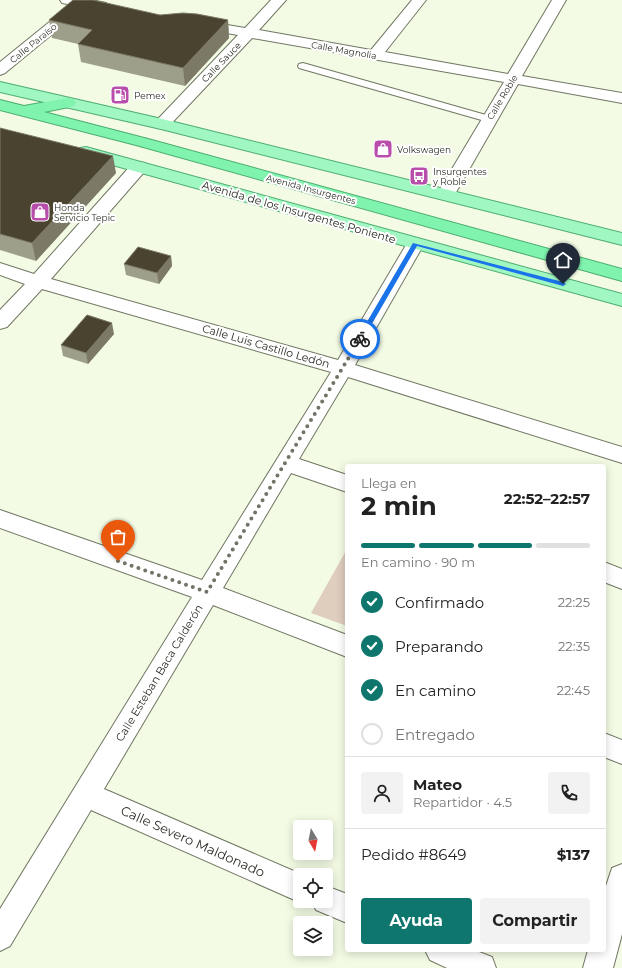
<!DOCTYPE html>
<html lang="es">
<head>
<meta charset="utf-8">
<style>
	body { margin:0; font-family:Montserrat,sans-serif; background:#f2f2f2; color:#222; height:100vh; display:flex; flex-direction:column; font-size:15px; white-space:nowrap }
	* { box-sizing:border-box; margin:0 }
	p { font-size:13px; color:#767676 }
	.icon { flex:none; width:22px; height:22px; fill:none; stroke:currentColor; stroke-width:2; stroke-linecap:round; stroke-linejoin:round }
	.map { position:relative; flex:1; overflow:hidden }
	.sheet { position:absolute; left:345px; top:464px; width:261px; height:488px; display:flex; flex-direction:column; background:#fff; border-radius:4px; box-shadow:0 2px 10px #0003 }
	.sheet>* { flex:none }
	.needle { width:26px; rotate:170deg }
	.fabs { position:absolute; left:293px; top:820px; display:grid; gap:8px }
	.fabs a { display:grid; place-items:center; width:40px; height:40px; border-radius:4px; background:#fff; box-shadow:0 2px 10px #0003; font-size:20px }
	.pin { position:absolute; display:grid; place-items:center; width:34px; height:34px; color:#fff; margin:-41px -17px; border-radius:50% 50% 50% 0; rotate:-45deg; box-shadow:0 0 4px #0007 }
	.pin .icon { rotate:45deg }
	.courier { position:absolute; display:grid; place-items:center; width:40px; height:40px; margin:-20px; border:3px solid #1a73e8; border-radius:50%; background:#fff; color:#222; box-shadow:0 1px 5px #0007 }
	.overview em { font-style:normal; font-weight:700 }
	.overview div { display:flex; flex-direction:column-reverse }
	.overview { display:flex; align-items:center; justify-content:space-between; height:68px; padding:0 16px }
	h1 { font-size:26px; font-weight:700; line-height:30px }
	.bar { display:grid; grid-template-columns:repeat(4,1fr); gap:6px 4px; align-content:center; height:48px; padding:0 16px }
	.bar i { height:5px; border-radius:3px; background:#e0e0e0 }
	.bar .selected { background:#0f766e }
	.bar p { grid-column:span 4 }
	.line { display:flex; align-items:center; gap:10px; padding:0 16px; border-top:1px solid #e0e0e0 }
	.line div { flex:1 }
	.round { display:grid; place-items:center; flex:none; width:42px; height:42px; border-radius:4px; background:#f2f2f2 }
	ol { padding:0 16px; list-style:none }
	li { display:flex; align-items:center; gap:12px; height:44px }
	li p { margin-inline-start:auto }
	li .icon { padding:4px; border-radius:50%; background:#0f766e; color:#fff; stroke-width:4 }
	li:last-child { color:#767676 }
	li i { width:22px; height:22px; border:2px solid #e0e0e0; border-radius:50% }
	.action { display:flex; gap:8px; margin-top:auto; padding:8px 16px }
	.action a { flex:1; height:46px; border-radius:4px; background:#0f766e; color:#fff; font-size:16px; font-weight:700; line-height:46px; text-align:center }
	.action a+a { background:#f2f2f2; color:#222 }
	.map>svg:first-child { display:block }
	.green { fill:#dfcdbe }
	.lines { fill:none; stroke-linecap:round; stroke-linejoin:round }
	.service-casing { stroke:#707763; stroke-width:2 }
	.minor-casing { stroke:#707763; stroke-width:2 }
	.primary-casing { stroke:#4dad70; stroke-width:2 }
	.trunk-casing { stroke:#4dad70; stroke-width:2 }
	.service { fill:#fff; fill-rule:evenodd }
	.minor { fill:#fff; fill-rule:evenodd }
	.primary { fill:#a0f7c2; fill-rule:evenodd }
	.trunk { fill:#80f4ae; fill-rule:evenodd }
	.wall { fill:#9e9f8a }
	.shaded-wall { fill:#7c7a66 }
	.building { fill:#494330; stroke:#7c7a66 }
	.route { fill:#1a73e8 }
	.done { stroke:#707567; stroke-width:4; stroke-dasharray:0 7.2 }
	.labels { text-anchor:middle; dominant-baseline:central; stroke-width:4; stroke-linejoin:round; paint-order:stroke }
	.far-street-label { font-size:9px; fill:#2a2d24; stroke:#fff }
	.far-poi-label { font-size:9px; fill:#2a2d24; stroke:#fff; text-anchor:start }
	.street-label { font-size:11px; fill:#2a2d24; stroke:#fff }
	.near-street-label { font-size:13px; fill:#2a2d24; stroke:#fff }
</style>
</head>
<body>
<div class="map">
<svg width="622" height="968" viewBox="0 0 622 968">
	<rect width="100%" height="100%" fill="#f3fbe4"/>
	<path class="green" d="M 347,549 L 347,626 L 311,613 Z"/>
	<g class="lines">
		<g class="service-casing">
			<path id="service" d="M 303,63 L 493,117 L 494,119 L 493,121 L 485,121 L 299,68 L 298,66 L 299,64 Z"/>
		</g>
		<g class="minor-casing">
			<path id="minor" d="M 60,0 L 91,0 L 106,3 L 108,6 L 106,9 L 101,10 L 62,3 Z
				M 271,0 L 286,0 L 259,30 L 371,50 L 412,0 L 426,0 L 385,52 L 508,74 L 552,0 L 566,0 L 522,76 L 622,93 L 622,103 L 518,84 L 455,194 L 452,198 L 446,199 L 440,198 L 437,194 L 504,82 L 252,38 L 168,127 L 162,129 L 156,127 L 154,124 L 156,121 L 238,35 L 193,27 L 191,24 L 193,21 L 198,20 L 245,28 Z
				M 73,6 L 78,7 L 80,10 L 78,13 L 5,73 L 0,75 L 0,62 L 68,7 Z
				M 139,162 L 145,163 L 147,167 L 145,171 L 51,279 L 338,360 L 409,240 L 415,238 L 421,240 L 424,244 L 355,365 L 622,447 L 622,463 L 348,377 L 299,459 L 347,475 L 347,492 L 291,473 L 223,588 L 347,635 L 347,657 L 213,605 L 104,789 L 303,875 L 300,875 L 300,901 L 303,901 L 300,902 L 290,898 L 91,810 L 10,946 L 0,951 L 0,909 L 192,597 L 0,528 L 0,510 L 202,580 L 331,372 L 42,289 L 7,327 L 0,329 L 0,310 L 25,284 L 0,275 L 0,263 L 34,274 L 133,163 Z
				M 604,562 L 622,569 L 622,589 L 604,582 Z
				M 604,733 L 622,740 L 622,764 L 604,757 Z
				M 622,864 L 622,934 L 613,968 L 583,968 L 588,950 L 604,950 L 604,892 L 612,868 Z
				M 326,886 L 347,894 L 347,923 L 316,910 L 312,901 L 326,901 Z
				M 425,950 L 474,950 L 492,957 L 496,968 L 447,968 L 430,960 Z"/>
		</g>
		<g class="primary-casing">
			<path id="primary" d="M 0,82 L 162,119 L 622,233 L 622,245 L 161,129 L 0,92 Z
				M 86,147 L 622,294 L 622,306 L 80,156 L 78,152 L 80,148 Z"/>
		</g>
		<g class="trunk-casing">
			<path id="trunk" d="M 68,98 L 74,100 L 76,103 L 74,106 L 44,112 L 148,139 L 622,269 L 622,281 L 136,145 L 0,110 L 0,100 L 24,106 Z"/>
		</g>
		<use href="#service" class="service"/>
		<use href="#minor" class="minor"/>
		<use href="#primary" class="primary"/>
		<use href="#trunk" class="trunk"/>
	</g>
	<path class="wall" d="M 160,15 L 228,20 L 229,38 L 185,86 L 81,62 L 78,44 L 52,38 L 49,20 Z
		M 0,128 L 116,173 L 36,261 L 0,250 Z
		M 171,256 L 172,266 L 159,284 L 126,275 L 124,264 Z
		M 114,334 L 88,364 L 63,356 L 61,345 Z"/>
	<path class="shaded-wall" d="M 228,20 L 229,38 L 185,86 L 183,68 Z
		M 113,156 L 116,173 L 36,261 L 32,243 Z
		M 171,256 L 172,266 L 159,284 L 157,273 Z
		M 112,323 L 114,334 L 88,364 L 86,353 Z"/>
	<path class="building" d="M 73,0 L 93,0 L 160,15 L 183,13 L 197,14 L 228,20 L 183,68 L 78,44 L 92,30 L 49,20 Z
		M 0,128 L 113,156 L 32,243 L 0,234 Z
		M 138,247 L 171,256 L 157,273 L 124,264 Z
		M 87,315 L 112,323 L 86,353 L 61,345 Z"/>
	<path class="route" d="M 413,243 L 563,282 L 566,284 L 563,286 L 417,246 L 362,341 L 358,341 L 357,339 Z"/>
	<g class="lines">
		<path class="done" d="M 118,561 L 207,592 L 360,339"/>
	</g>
	<defs>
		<g id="fuel-square" transform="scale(1)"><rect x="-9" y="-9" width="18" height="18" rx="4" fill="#b94dac" stroke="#fff"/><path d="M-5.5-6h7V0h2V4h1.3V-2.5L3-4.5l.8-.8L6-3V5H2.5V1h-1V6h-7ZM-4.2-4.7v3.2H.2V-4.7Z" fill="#fff"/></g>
		<g id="shop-square" transform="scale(1)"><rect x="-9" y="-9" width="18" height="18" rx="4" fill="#b94dac" stroke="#fff"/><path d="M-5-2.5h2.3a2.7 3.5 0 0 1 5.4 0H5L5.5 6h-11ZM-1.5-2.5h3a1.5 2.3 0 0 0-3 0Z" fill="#fff"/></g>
		<g id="bus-square" transform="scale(1)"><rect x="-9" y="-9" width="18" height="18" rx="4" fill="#b94dac" stroke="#fff"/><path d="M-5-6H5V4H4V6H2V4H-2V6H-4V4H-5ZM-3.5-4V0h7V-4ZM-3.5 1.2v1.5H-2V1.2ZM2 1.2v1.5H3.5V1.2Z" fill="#fff"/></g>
	</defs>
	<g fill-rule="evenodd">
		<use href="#fuel-square" x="120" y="95"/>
		<use href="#shop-square" x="383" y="149"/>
		<use href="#bus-square" x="419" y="176"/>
		<use href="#shop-square" x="40" y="212"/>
	</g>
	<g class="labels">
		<g class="far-street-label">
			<text transform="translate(33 43) rotate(-39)">Calle Paraíso</text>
			<text transform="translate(344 50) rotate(10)">Calle Magnolia</text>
			<text transform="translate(221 62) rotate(-46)">Calle Sauce</text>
			<text transform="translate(502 97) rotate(-59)">Calle Roble</text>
			<text transform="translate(311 189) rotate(15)">Avenida Insurgentes</text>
		</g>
		<g class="far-poi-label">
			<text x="134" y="95">Pemex</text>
			<text x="397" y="149">Volkswagen</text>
			<text x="433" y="171">Insurgentes<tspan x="433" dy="10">y Roble</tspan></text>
			<text x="54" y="207">Honda<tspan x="54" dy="10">Servicio Tepic</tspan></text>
		</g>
		<g class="street-label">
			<text transform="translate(299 212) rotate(16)">Avenida de los Insurgentes Poniente</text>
			<text transform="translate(266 346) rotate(16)">Calle Luis Castillo Ledón</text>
			<text transform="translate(159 673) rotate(-59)">Calle Esteban Baca Calderón</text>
		</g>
		<g class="near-street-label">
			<text transform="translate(193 841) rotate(24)">Calle Severo Maldonado</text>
		</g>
	</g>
</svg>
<div class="fabs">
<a><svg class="needle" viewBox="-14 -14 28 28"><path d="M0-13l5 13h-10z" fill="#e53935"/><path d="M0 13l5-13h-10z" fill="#767676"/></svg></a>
<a><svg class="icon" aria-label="locate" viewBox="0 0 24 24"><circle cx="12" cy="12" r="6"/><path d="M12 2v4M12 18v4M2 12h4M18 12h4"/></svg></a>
<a><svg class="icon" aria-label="layers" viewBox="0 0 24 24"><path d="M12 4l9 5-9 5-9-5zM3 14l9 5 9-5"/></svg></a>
</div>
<div class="pin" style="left:118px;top:561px;background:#ea580c"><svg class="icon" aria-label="bag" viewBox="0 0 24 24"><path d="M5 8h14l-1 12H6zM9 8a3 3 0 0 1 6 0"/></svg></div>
<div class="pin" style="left:563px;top:284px;background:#1f2937"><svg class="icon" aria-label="home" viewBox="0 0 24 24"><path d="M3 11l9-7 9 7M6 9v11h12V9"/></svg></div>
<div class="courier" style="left:360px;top:339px"><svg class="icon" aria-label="bike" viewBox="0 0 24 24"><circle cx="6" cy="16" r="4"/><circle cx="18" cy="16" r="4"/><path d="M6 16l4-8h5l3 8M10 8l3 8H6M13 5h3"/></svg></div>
<section class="sheet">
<div class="overview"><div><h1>2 min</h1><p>Llega en</p></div><em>22:52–22:57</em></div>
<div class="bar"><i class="selected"></i><i class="selected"></i><i class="selected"></i><i></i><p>En camino · 90 m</p></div>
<ol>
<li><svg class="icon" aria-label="check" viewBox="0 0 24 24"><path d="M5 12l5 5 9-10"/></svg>Confirmado<p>22:25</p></li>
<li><svg class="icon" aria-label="check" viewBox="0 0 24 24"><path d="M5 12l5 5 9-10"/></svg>Preparando<p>22:35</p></li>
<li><svg class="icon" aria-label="check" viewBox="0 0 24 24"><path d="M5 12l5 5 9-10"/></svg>En camino<p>22:45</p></li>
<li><i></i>Entregado</li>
</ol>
<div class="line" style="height:72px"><a class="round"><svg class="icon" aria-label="person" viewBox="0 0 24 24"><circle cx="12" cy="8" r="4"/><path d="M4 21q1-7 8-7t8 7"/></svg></a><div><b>Mateo</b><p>Repartidor · 4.5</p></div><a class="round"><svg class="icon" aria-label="phone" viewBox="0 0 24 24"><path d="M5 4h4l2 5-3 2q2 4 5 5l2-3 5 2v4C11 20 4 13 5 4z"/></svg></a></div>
<div class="line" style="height:52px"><div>Pedido #8649</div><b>$137</b></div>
<div class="action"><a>Ayuda</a><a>Compartir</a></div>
</section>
</div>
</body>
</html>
